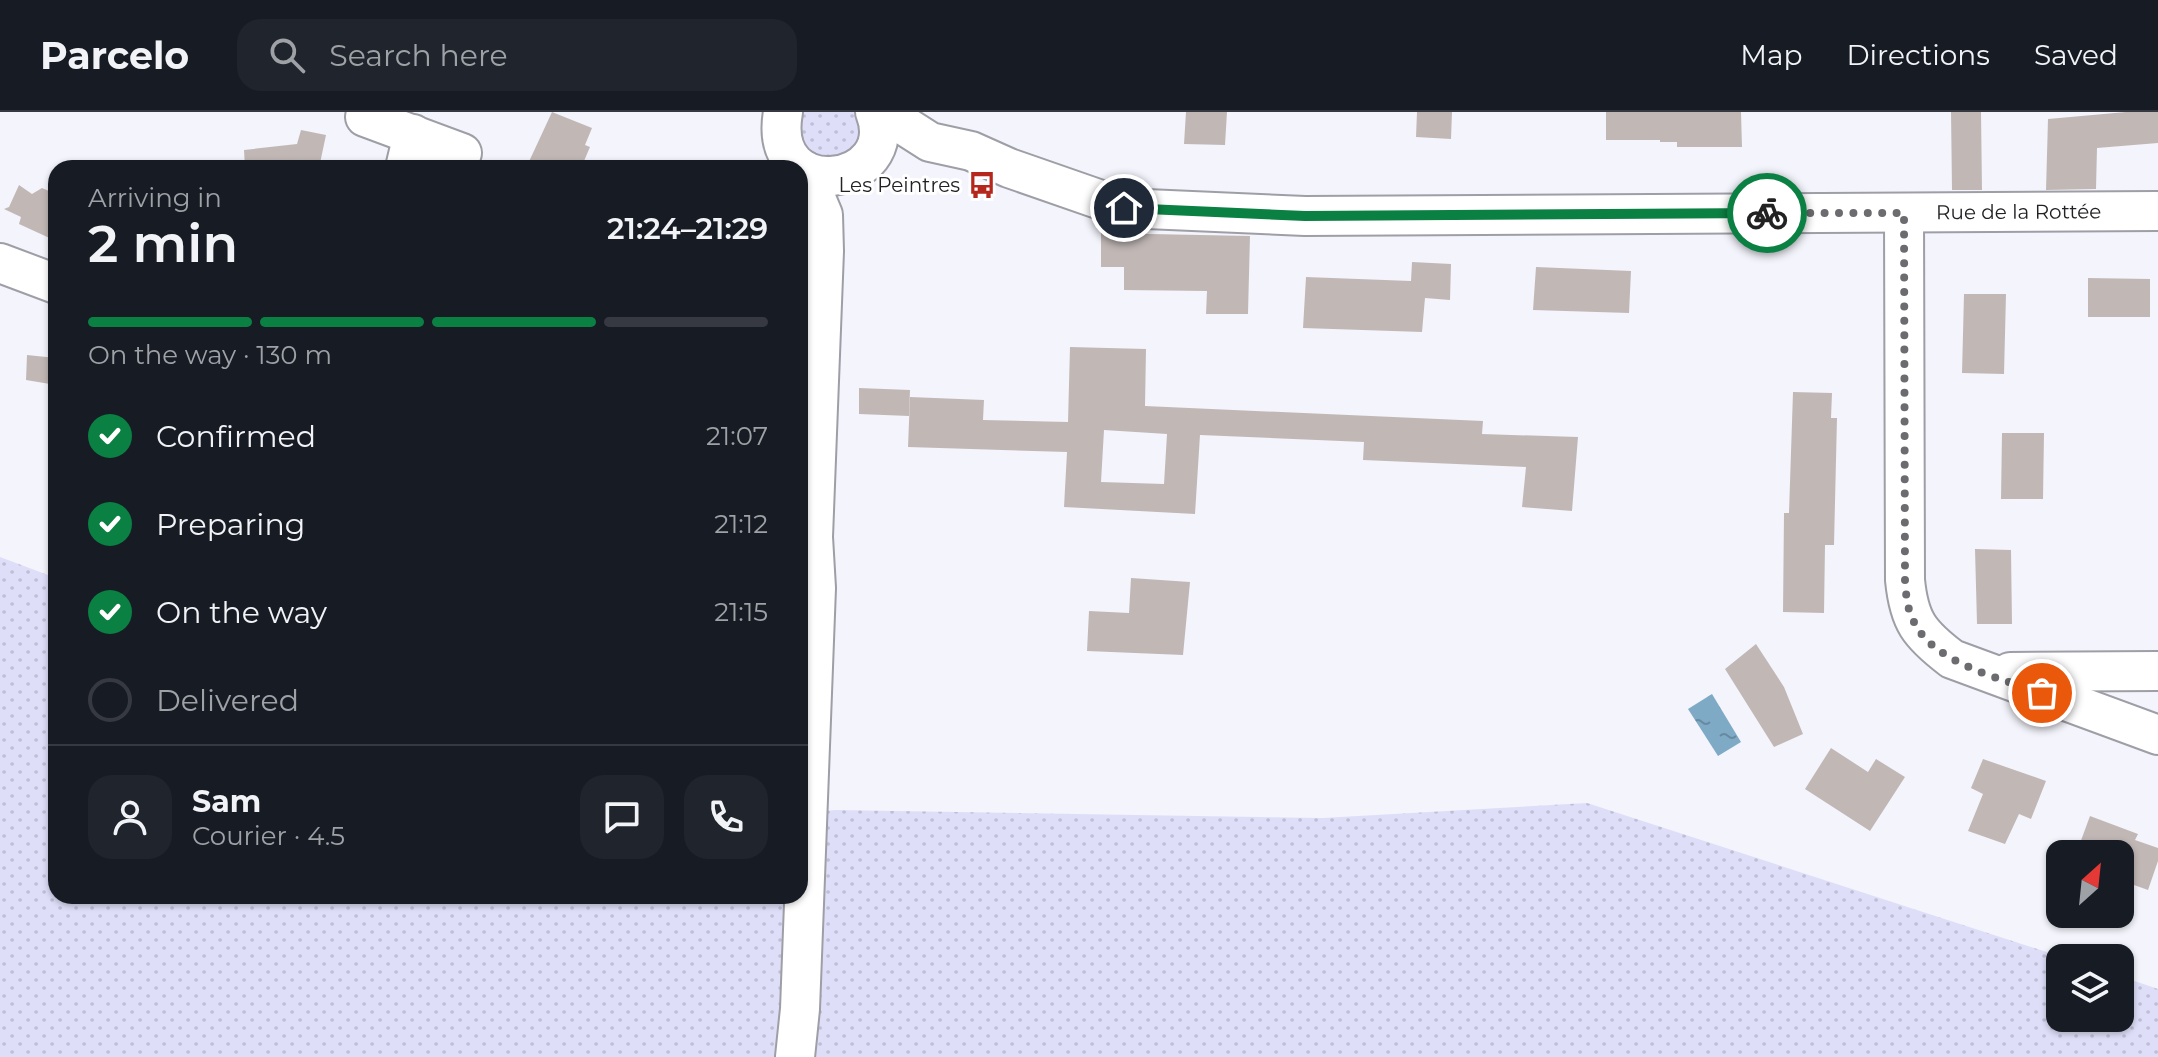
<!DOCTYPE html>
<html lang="en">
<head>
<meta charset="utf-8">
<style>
	body { margin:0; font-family:Montserrat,sans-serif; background:#20242c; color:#f1f3f6; height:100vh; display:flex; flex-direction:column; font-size:30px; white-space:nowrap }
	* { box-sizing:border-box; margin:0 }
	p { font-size:26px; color:#9ea1a6 }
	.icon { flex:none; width:44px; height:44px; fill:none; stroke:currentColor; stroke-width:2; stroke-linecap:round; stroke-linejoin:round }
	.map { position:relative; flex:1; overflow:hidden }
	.drawer { position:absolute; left:48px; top:48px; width:760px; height:744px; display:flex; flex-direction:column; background:#171b24; border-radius:24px; box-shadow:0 2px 6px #0004 }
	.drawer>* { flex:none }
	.needle { width:52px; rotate:27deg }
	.fabs { position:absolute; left:2046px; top:728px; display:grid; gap:16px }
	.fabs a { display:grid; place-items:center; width:88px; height:88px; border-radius:16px; background:#171b24; box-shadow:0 2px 6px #0004; font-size:40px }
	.pin { position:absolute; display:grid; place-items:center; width:68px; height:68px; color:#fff; margin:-34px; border:4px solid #fff; border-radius:50%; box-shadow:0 2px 8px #0007 }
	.courier { position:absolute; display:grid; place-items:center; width:80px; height:80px; margin:-40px; border:6px solid #0b8043; border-radius:50%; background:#fff; color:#222; box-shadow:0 2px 10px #0007 }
	.overview em { font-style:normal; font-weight:600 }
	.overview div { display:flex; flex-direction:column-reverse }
	.overview { display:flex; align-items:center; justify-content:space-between; height:136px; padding:0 40px }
	h1 { font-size:52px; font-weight:600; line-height:60px }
	.bar { display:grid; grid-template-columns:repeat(4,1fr); gap:12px 8px; align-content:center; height:96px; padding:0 40px }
	.bar i { height:10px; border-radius:6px; background:#363941 }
	.bar .current { background:#0b8043 }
	.bar p { grid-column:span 4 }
	.line { display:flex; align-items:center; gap:20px; padding:0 40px; border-top:2px solid #363941 }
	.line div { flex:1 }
	.round { display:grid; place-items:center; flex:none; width:84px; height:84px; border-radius:24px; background:#20242c }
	ol { padding:0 40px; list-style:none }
	li { display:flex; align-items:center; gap:24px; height:88px }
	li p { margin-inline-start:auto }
	li .icon { padding:8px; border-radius:50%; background:#0b8043; color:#fff; stroke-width:4 }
	li:last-child { color:#9ea1a6 }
	li i { width:44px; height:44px; border:4px solid #363941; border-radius:50% }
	header { display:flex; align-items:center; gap:48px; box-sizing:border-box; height:112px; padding:0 40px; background:#171b24; border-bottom:2px solid #363941 }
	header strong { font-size:38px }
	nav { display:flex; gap:44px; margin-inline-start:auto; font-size:28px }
	.search { width:560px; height:72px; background:#20242c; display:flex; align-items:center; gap:20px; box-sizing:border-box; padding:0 28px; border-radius:24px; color:#9ea1a6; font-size:30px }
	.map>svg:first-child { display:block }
	.grass { fill:url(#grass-dots) }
	.water { fill:url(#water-ripples) }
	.building { fill:#c1b8b6; fill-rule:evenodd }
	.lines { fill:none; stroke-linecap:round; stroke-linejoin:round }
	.minor-casing { stroke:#9e9ea6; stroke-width:42 }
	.minor { stroke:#fff; stroke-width:38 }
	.done { stroke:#6c6c70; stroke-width:8; stroke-dasharray:0 14.4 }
	.route { stroke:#0b8043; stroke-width:10 }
	.labels { text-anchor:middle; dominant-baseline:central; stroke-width:6; stroke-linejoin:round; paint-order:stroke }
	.poi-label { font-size:20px; fill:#222225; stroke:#fff; text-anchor:end }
	.street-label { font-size:20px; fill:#222225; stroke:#fff }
</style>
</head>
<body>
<header>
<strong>Parcelo</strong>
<div class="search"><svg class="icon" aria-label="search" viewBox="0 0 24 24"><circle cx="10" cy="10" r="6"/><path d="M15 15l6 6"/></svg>Search here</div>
<nav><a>Map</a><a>Directions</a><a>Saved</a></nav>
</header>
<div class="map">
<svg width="2158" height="945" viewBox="0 0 2158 945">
	<defs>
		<pattern id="grass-dots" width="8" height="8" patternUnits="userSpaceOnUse" patternTransform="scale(2)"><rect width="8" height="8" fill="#dedef9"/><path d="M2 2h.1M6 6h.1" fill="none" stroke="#bebed5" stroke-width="1.8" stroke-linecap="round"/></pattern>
		<pattern id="water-ripples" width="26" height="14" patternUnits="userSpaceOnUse" patternTransform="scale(2)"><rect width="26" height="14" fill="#7eaac6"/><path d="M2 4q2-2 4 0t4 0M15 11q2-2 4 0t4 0" fill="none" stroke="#678aa1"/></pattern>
	</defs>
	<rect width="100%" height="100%" fill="#f4f4fc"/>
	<path class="grass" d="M 804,0 L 855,0 C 883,62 775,57 804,0 Z
		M 0,445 L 56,466 L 56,784 L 800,784 L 800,702 L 835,698 L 1323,706 L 1587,691 L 2065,846 L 2060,846 L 2060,906 L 2120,906 L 2120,864 L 2158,877 L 2158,945 L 0,945 Z"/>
	<path class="water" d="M 1712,582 L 1741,630 L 1718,644 L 1688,597 Z"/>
	<path class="building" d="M 552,0 L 592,16 L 585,33 L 590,35 L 581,56 L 526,56 Z
		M 1186,0 L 1227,0 L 1225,33 L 1184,32 Z
		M 1417,0 L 1452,0 L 1451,27 L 1416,25 Z
		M 1606,0 L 1741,0 L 1742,35 L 1677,35 L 1677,30 L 1660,30 L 1660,28 L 1606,28 Z
		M 1951,0 L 1981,0 L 1982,78 L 1952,78 Z
		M 2126,0 L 2158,0 L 2158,31 L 2097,36 L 2096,77 L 2046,78 L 2048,7 Z
		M 301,18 L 326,23 L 319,56 L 245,56 L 244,38 L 297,32 Z
		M 19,73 L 32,82 L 42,76 L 56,82 L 56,129 L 19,112 L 21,105 L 4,97 L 9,95 Z
		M 1101,121 L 1250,124 L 1248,202 L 1206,202 L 1207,179 L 1124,178 L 1124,155 L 1101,155 Z
		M 1412,150 L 1451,152 L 1450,188 L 1425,186 L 1422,220 L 1303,216 L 1306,165 L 1411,169 Z
		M 1536,155 L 1631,159 L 1629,201 L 1533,198 Z
		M 2088,166 L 2150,167 L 2150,205 L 2088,205 Z
		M 1964,182 L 2006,182 L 2004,262 L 1962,261 Z
		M 1070,235 L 1146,237 L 1145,294 L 1483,309 L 1482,322 L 1578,325 L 1572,399 L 1522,395 L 1526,355 L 1363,348 L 1364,330 L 1200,323 L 1195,402 L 1064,395 L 1067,340 L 908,335 L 910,285 L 984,288 L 983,308 L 1068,310 ZM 1104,318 L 1167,322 L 1164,372 L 1101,370 Z
		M 27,243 L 56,246 L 56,273 L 26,268 Z
		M 859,276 L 910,278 L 909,304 L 859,302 Z
		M 1793,280 L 1832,281 L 1831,306 L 1837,306 L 1834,433 L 1825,433 L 1824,501 L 1783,500 L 1784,401 L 1789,401 Z
		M 2002,321 L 2044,321 L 2043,387 L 2001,387 Z
		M 1975,437 L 2011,438 L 2012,512 L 1977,512 Z
		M 1131,466 L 1190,470 L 1183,543 L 1087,539 L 1089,499 L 1129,501 Z
		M 1756,532 L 1784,575 L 1803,622 L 1774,635 L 1725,557 Z
		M 1831,636 L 1868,660 L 1876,647 L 1905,665 L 1870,719 L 1805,677 Z
		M 1983,647 L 2046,669 L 2031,707 L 2019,702 L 2005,732 L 1968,719 L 1983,682 L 1971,676 Z
		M 2090,704 L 2138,722 L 2135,728 L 2158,736 L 2158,749 L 2148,778 L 2120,768 L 2131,738 L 2130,742 L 2076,742 Z"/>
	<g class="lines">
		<g class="minor-casing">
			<g id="minor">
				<path d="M 783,0 C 766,96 904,74 875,0"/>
				<path id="s1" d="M 883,0 L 930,30 L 971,39 L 1009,56 L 1124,96 L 1305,104 L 2158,99"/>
				<path d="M 365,5 L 462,41"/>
				<path d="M 405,56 L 413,22"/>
				<path d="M 1904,101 L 1905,468 C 1909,509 1919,522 1952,547 L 2158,623"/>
				<path d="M 0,151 L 56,172"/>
				<path d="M 2010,560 L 2158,559"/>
				<path d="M 795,945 L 800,897 L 816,476 L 813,425 L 824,139 L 823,103 L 804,58"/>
			</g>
		</g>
		<use href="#minor" class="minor"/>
	</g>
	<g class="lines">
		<path class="done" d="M 1767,101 L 1904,101 L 1905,468 C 1906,483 1907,497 1914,510 C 1933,551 2002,567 2042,581"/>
		<path class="route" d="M 1124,96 L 1305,104 L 1767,101"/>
	</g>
	<defs>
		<g id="bus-bare" transform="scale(2.16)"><path d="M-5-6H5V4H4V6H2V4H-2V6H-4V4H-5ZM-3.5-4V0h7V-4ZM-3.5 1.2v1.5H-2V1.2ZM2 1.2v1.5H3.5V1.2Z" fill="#b5271d" stroke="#fff" stroke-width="2.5" paint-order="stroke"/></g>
	</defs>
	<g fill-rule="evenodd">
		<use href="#bus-bare" x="982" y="73"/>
	</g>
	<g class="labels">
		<g class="poi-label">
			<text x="960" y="73">Les Peintres</text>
		</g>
		<g class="street-label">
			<text stroke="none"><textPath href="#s1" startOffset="1156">Rue de la Rottée</textPath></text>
		</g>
	</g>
</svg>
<div class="fabs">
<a><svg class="needle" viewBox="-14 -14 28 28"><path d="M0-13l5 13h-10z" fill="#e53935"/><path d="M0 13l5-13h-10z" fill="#9ea1a6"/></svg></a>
<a><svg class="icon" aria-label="layers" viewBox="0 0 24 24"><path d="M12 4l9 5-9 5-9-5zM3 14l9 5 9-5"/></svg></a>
</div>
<div class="pin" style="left:2042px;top:581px;background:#ea580c"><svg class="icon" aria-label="bag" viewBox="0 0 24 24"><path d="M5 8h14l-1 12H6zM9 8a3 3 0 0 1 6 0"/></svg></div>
<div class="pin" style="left:1124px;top:96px;background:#1f2937"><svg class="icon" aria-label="home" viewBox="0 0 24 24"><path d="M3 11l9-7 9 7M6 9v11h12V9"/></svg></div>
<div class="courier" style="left:1767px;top:101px"><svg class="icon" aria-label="bike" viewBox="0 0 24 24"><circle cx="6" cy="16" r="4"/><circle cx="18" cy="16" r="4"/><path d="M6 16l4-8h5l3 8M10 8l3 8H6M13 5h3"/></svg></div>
<section class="drawer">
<div class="overview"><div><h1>2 min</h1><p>Arriving in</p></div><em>21:24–21:29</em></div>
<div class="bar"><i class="current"></i><i class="current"></i><i class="current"></i><i></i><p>On the way · 130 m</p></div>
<ol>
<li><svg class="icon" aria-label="check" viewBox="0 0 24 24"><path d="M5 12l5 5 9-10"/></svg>Confirmed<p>21:07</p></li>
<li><svg class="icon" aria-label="check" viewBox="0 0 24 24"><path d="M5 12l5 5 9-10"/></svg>Preparing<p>21:12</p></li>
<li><svg class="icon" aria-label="check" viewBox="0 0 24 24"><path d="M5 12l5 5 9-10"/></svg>On the way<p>21:15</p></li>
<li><i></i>Delivered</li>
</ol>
<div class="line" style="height:144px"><a class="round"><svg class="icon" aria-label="person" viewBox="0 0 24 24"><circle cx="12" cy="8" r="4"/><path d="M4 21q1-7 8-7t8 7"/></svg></a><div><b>Sam</b><p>Courier · 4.5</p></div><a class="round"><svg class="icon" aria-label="chat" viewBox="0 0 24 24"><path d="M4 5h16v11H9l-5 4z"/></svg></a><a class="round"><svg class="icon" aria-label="phone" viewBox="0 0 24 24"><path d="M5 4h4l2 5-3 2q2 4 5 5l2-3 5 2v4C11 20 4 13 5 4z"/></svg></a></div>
</section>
</div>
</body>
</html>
